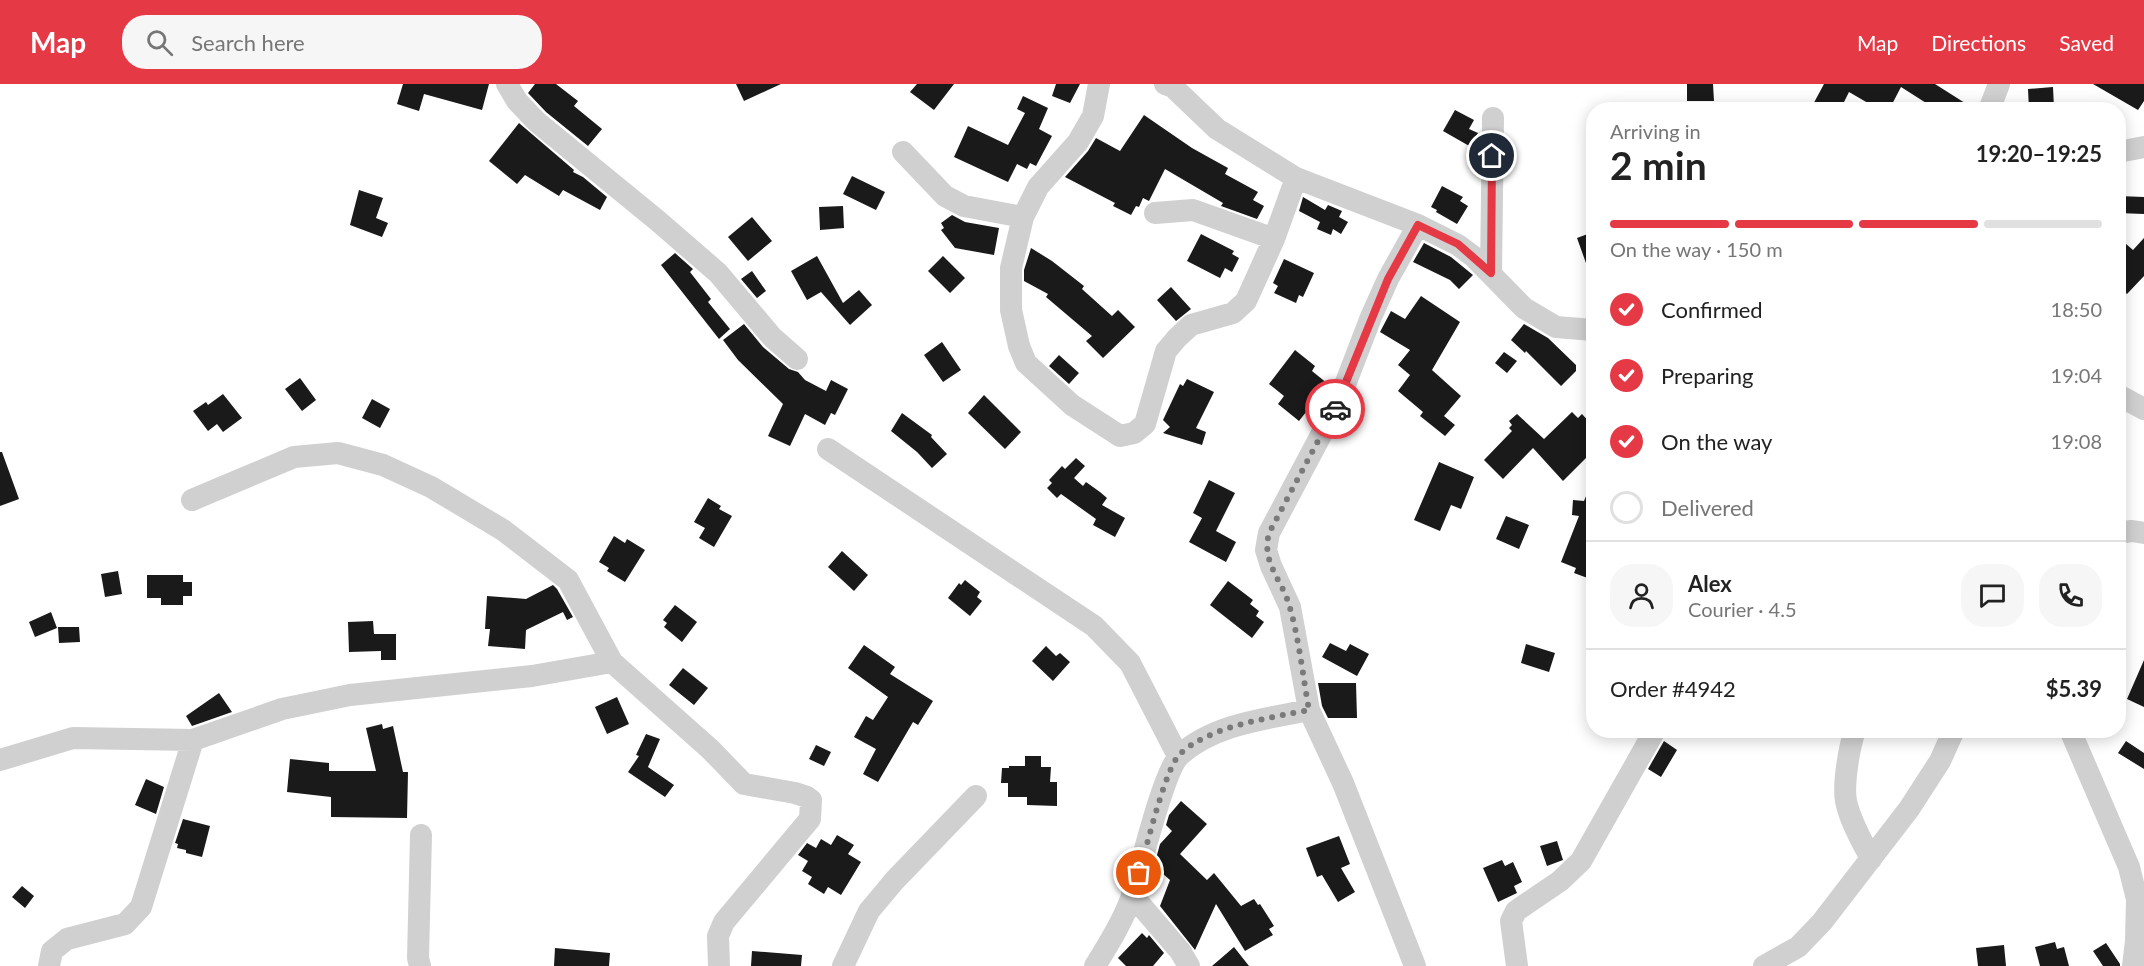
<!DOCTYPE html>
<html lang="en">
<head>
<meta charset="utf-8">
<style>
	body { margin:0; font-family:Lato,sans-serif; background:#f6f6f6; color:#222; height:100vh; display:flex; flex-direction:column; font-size:22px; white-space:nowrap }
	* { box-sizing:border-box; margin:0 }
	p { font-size:20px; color:#767676 }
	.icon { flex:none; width:33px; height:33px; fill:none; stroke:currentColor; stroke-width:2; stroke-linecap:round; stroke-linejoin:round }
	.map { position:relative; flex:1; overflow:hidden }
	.details { position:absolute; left:1586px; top:18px; width:540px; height:636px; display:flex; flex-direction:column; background:#fff; border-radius:24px; box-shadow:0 3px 15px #0003 }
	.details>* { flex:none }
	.pin { position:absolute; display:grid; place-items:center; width:51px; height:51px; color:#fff; margin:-26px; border:3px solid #fff; border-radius:50%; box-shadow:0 2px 6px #0007 }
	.courier { position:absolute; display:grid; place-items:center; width:60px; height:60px; margin:-30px; border:4px solid #e63946; border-radius:50%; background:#fff; color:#222; box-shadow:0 2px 8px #0007 }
	.headline em { font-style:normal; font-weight:700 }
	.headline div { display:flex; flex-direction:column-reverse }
	.headline { display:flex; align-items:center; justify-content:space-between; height:102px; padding:0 24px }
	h1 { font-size:39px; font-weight:700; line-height:45px }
	.bar { display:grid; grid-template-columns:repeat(4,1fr); gap:9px 6px; align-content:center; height:72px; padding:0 24px }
	.bar i { height:8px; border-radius:4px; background:#e0e0e0 }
	.bar .on { background:#e63946 }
	.bar p { grid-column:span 4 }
	.line { display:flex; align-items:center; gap:15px; padding:0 24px; border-top:2px solid #e0e0e0 }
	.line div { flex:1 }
	.round { display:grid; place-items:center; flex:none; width:63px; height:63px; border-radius:24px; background:#f6f6f6 }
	ol { padding:0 24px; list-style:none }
	li { display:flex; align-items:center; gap:18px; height:66px }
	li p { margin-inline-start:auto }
	li .icon { padding:6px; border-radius:50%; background:#e63946; color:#fff; stroke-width:4 }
	li:last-child { color:#767676 }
	li i { width:33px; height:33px; border:3px solid #e0e0e0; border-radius:50% }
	header { display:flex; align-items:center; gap:36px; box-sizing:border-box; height:84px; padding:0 30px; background:#e63946; color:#fff }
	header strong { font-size:28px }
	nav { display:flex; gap:33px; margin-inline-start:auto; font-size:21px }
	.search { width:420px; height:54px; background:#f6f6f6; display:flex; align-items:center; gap:15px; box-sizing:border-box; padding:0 21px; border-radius:24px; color:#767676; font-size:22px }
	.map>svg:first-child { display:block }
	.building { fill:#1a1a1a }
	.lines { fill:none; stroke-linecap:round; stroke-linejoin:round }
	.minor { stroke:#d0d0d0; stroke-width:22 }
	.done { stroke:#7a7a7a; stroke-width:6; stroke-dasharray:0 10.8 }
	.route { stroke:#e63946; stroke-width:8 }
</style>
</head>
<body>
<header>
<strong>Map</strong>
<div class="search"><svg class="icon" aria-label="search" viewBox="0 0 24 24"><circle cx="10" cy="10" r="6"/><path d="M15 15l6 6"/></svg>Search here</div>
<nav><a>Map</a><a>Directions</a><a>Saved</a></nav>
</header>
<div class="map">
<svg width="2144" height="882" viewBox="0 0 2144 882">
	<rect width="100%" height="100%" fill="#fff"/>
	<path class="building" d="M 403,0 L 489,0 L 482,26 L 424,10 L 419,27 L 397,20 Z
		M 535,0 L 556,0 L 578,17 L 574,22 L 602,45 L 588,62 L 546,28 L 528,9 Z
		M 736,0 L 781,0 L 744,17 Z
		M 917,0 L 954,0 L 934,26 L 910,8 Z
		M 1056,0 L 1080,0 L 1070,19 L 1052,12 Z
		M 1687,0 L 1713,0 L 1714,17 L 1687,17 Z
		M 1824,0 L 1935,0 L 1976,26 L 1937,19 L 1934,24 L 1901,3 L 1889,26 L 1880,26 L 1849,8 L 1840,26 L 1810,26 Z
		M 2093,0 L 2144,0 L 2144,17 L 2138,26 Z
		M 2053,3 L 2054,24 L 2029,26 L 2028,5 Z
		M 1023,12 L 1048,24 L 1039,45 L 1052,52 L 1036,82 L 1030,79 L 1027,85 L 1017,80 L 1008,98 L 954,73 L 968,42 L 1008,61 L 1025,29 L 1017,25 Z
		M 1455,26 L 1474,36 L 1469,45 L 1478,49 L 1471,63 L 1443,47 Z
		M 1144,31 L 1192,64 L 1228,84 L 1225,90 L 1258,108 L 1253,116 L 1264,122 L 1257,135 L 1221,122 L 1223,119 L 1165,85 L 1149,117 L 1143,114 L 1139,123 L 1136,122 L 1131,131 L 1113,122 L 1115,119 L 1065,93 L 1088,67 L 1096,54 L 1120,67 Z
		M 519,39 L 574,86 L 573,88 L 583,93 L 607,113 L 600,126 L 563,106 L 559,112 L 525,91 L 517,100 L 489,77 Z
		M 852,92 L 885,108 L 876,126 L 843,110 Z
		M 1442,102 L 1463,113 L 1460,117 L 1468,122 L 1457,140 L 1436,128 L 1437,126 L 1431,123 Z
		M 359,106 L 383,114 L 376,134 L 388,139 L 382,153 L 350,141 Z
		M 2118,112 L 2144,113 L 2144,130 L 2118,129 Z
		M 1303,113 L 1325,126 L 1328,121 L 1342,127 L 1339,133 L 1348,138 L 1341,150 L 1333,145 L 1331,151 L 1317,145 L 1320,138 L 1299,127 Z
		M 843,122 L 844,144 L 820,146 L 819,123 Z
		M 952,131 L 965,138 L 999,144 L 994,171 L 955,164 L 941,146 L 944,144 L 941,139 Z
		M 752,133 L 772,157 L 748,177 L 728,153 Z
		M 1593,148 L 1593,193 L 1591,193 L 1577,154 Z
		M 1201,150 L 1234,167 L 1232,170 L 1239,174 L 1232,188 L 1225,184 L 1220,194 L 1187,177 Z
		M 2118,153 L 2133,166 L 2144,154 L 2144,192 L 2127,210 L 2118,201 Z
		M 1424,159 L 1451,173 L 1473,191 L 1459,205 L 1450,196 L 1413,178 Z
		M 1031,164 L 1052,177 L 1084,202 L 1082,205 L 1112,232 L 1118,226 L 1135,243 L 1103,274 L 1086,257 L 1092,252 L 1046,213 L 1048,210 L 1024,197 L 1024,186 Z
		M 675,169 L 693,185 L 690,188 L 711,215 L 708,218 L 730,245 L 719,255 L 661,181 Z
		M 817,172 L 843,219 L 859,206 L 872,221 L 850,241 L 821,208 L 807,216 L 791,187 Z
		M 943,172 L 965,194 L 950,209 L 928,187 Z
		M 1284,175 L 1314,189 L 1303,213 L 1299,211 L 1296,219 L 1274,209 L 1278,202 L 1273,199 Z
		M 752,187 L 766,207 L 757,214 L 741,195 Z
		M 1171,203 L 1191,225 L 1176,237 L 1157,216 Z
		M 1421,212 L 1460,238 L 1432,286 L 1461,312 L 1444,332 L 1455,341 L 1445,352 L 1420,332 L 1423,328 L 1398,307 L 1410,291 L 1398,281 L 1410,266 L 1380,248 L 1391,227 L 1405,235 Z
		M 744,240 L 763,263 L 789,285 L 798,288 L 805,296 L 826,307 L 831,296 L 848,305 L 835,331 L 831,329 L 825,341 L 805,330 L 790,362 L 768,352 L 783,320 L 738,276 L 723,256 Z
		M 1524,240 L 1548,254 L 1576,281 L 1576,287 L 1561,302 L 1526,267 L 1525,269 L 1511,256 Z
		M 942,258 L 961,286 L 943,298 L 924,271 Z
		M 1295,266 L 1315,282 L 1312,287 L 1328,300 L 1299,337 L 1278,320 L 1284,312 L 1269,300 Z
		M 1504,268 L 1517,277 L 1507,289 L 1495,279 Z
		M 1059,271 L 1079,289 L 1069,300 L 1049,282 Z
		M 300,294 L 316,316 L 302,327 L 285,305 Z
		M 1187,295 L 1214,308 L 1196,344 L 1206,348 L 1202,361 L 1163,349 L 1170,343 L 1163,336 L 1180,300 L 1183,302 Z
		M 223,310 L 242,334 L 223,348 L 217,340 L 208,347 L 193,327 L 206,318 L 208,321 Z
		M 984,311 L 1021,348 L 1005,365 L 968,329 Z
		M 372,315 L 390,325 L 380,344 L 362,334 Z
		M 1572,328 L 1578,334 L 1582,330 L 1593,342 L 1593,367 L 1563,397 L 1533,364 L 1503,395 L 1484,376 L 1512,347 L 1509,344 L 1512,341 L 1509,337 L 1517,330 L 1544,355 Z
		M 902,329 L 932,351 L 931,353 L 947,370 L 932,384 L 917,368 L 891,347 Z
		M 0,368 L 2,368 L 19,415 L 0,422 Z
		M 1076,374 L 1085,382 L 1074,394 L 1083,402 L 1086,398 L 1100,408 L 1107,414 L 1102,421 L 1125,434 L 1115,453 L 1093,441 L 1096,435 L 1061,410 L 1057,414 L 1047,404 L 1052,399 L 1049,396 L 1062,382 L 1065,385 Z
		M 1439,378 L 1474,393 L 1461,425 L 1451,421 L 1440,447 L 1414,436 Z
		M 1209,396 L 1235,409 L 1216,447 L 1236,458 L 1226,478 L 1189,458 L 1202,434 L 1193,429 Z
		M 1592,398 L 1593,398 L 1593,496 L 1574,489 L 1576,484 L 1561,478 L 1579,432 L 1572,431 L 1573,416 L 1584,417 Z
		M 708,414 L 721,422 L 719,425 L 732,432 L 714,463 L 699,454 L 705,444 L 694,438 Z
		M 1506,432 L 1529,441 L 1519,465 L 1496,455 Z
		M 614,452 L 625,459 L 627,455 L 645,466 L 625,498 L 607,487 L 609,484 L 599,478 Z
		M 842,467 L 868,491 L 854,507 L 828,483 Z
		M 118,487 L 122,510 L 105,513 L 101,490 Z
		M 147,491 L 183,491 L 183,498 L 192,498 L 192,512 L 183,512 L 183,521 L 161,521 L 161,514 L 147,514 Z
		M 965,496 L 980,508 L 977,513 L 982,517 L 970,532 L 948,514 L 959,499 L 961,501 Z
		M 1228,497 L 1253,516 L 1250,520 L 1259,527 L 1256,532 L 1264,538 L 1252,554 L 1210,521 Z
		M 553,501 L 557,505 L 573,533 L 567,536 L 563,528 L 526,546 L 525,565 L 488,562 L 490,545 L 485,545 L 487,512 L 526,515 Z
		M 675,521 L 697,538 L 682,558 L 664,543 L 667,539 L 663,536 Z
		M 51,528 L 57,544 L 35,553 L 29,538 Z
		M 373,537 L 374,550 L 396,550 L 396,576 L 381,576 L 381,567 L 349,568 L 348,538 Z
		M 58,543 L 79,543 L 80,558 L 59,559 Z
		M 1330,559 L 1346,567 L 1350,560 L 1369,570 L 1357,592 L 1322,573 Z
		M 1526,560 L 1555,569 L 1549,588 L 1521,579 Z
		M 864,561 L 895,583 L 890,590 L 933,617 L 918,641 L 913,638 L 878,698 L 863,690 L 876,665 L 854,653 L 866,632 L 873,636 L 888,613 L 848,584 Z
		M 1046,562 L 1056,572 L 1060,569 L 1070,578 L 1053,597 L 1032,577 Z
		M 2144,576 L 2144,623 L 2127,615 Z
		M 683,584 L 708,604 L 694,621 L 669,601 Z
		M 1318,599 L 1356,599 L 1357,634 L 1328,634 L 1322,622 Z
		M 219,609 L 232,628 L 192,642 L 186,632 Z
		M 617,613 L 629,640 L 607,650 L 595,623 Z
		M 382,640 L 383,645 L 393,642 L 403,688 L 408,688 L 407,734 L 331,733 L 331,713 L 287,708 L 290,675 L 329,679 L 329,687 L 376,687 L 366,644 Z
		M 646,650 L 660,655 L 648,683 L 674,701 L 665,713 L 628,688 L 639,672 L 636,671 Z
		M 1664,657 L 1677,666 L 1661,693 L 1648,685 Z
		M 2126,657 L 2144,669 L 2144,685 L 2118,669 Z
		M 816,661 L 831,668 L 824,682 L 809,675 Z
		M 1025,672 L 1041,672 L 1041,683 L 1051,683 L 1050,698 L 1057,698 L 1057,722 L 1027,721 L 1027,713 L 1008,713 L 1008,699 L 1001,699 L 1002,684 L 1009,684 L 1009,682 L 1025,682 Z
		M 146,695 L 164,703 L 156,730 L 135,721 Z
		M 1181,717 L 1207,740 L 1180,770 L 1207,796 L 1214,789 L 1241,822 L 1254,815 L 1258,821 L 1260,820 L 1274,842 L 1269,845 L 1273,851 L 1245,867 L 1216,820 L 1195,866 L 1160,822 L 1170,796 L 1154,782 L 1160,760 L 1172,747 L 1166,741 L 1169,731 Z
		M 183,735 L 210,742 L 202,773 L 186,769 L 186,766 L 177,764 L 178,760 L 175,759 Z
		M 837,751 L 854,761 L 848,770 L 861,778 L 841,811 L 828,803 L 824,810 L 808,800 L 812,793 L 802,787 L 808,777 L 798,771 L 807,759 L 816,764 L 821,755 L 831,761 Z
		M 1339,752 L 1350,780 L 1341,784 L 1355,808 L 1338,818 L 1322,791 L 1317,793 L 1306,764 Z
		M 1557,757 L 1563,776 L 1547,782 L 1540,762 Z
		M 1502,776 L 1505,782 L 1513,778 L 1522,798 L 1514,802 L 1517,809 L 1498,818 L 1483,784 Z
		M 22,802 L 34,812 L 25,824 L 12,813 Z
		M 1142,849 L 1147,854 L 1149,851 L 1164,869 L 1153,882 L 1126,882 L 1118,874 Z
		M 2055,858 L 2057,865 L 2064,863 L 2069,882 L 2040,882 L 2035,863 Z
		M 2106,859 L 2120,880 L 2120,882 L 2103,882 L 2093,867 Z
		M 2004,861 L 2006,882 L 1978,882 L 1976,864 Z
		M 1234,863 L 1249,882 L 1212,882 L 1226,870 Z
		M 555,864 L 610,869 L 609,882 L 554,882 Z
		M 752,867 L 802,871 L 801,882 L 751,882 Z"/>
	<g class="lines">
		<path class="minor" d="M 507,0 L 517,17 L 537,38 L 658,137 L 718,189 L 772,253 L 797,275
			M 1099,0 L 1093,32 L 1078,58 L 1038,103 L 1023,133 L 1011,184 L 1011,226 L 1019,262 L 1026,279 L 1072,321 L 1120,352 L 1134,349 L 1145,340 L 1166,267 L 1177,254 L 1191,241 L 1233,229 L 1246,217 L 1274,155 L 1296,94
			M 1165,0 L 1173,3 L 1217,45 L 1296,94 L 1418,141 L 1458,161 L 1474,173 L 1524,224 L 1556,243 L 1593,246
			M 1989,26 L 1999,0
			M 903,68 L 945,112 L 964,122 L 1023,133
			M 2118,68 L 2144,63
			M 1155,129 L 1193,126 L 1274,155
			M 1491,189 L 1493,34
			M 2118,311 L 2144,325
			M 828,365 L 1094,542 L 1130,579 L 1178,672
			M 192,416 L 294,373 L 338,369 L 383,381 L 431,403 L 503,446 L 568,496 L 612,578 L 710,665 L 744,700 L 795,709 L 807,713 L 811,716 L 810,735 L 724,838 L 718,852 L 719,882
			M 2118,449 L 2132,447 L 2144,449
			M 1855,646 C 1849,664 1843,700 1846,717 C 1850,737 1862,757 1871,775
			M 2070,646 L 2129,783 L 2137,815 L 2136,857 L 2133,882
			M 0,676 L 73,654 L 193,656 L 282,625 L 350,611 L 532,592 L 612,578
			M 1132,811 L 1180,867 L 1189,882
			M 49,882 L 52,867 L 67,855 L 125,840 L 141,823 L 193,656
			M 420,882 L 418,874 L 421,751
			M 843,882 L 869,827 L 895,796 L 976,712
			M 1095,882 C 1110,858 1124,835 1133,809 C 1141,782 1164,685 1180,671 C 1214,640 1266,635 1309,626
			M 1415,882 L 1343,699 L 1309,626 L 1290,523 L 1271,482 L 1266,466 L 1269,449 L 1338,319 L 1371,233 L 1388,195 L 1418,141
			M 1517,882 L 1511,837 L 1516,827 L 1560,797 L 1581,777 L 1655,646
			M 1764,882 L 1798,863 L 1822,838 L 1909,725 L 1940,677 L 1954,646"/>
	</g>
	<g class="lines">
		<path class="done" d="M 1139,789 C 1146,765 1165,686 1179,671 C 1208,642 1270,634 1309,626 C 1303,593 1299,555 1290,524 C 1283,496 1261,480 1269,449 L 1335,325"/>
		<path class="route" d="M 1335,325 L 1388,195 L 1418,141 L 1458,160 L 1491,189 L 1492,72"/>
	</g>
</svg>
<div class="pin" style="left:1139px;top:789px;background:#ea580c"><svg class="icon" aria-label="bag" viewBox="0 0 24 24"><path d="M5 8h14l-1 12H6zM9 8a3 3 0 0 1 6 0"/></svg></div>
<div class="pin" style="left:1492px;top:72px;background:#1f2937"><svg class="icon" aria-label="home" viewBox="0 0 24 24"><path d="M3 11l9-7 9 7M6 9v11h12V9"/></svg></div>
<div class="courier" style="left:1335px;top:325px"><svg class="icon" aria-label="car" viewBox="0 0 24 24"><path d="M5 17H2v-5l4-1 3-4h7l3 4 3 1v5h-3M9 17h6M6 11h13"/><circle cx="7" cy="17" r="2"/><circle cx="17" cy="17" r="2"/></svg></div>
<section class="details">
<div class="headline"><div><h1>2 min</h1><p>Arriving in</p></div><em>19:20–19:25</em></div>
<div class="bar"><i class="on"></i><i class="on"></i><i class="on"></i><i></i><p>On the way · 150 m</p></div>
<ol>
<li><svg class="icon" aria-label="check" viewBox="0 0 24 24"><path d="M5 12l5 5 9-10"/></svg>Confirmed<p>18:50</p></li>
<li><svg class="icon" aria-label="check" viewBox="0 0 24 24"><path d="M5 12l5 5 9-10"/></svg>Preparing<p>19:04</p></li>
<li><svg class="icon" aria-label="check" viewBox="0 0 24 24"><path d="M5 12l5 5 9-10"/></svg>On the way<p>19:08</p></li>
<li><i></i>Delivered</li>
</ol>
<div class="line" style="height:108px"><a class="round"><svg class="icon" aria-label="person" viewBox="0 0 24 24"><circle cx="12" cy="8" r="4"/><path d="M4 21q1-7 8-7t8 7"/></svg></a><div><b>Alex</b><p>Courier · 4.5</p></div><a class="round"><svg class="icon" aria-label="chat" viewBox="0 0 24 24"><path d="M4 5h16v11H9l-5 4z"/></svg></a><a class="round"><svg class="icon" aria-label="phone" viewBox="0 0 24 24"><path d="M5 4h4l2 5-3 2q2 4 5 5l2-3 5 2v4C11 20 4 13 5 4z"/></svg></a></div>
<div class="line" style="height:78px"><div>Order #4942</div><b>$5.39</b></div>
</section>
</div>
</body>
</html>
